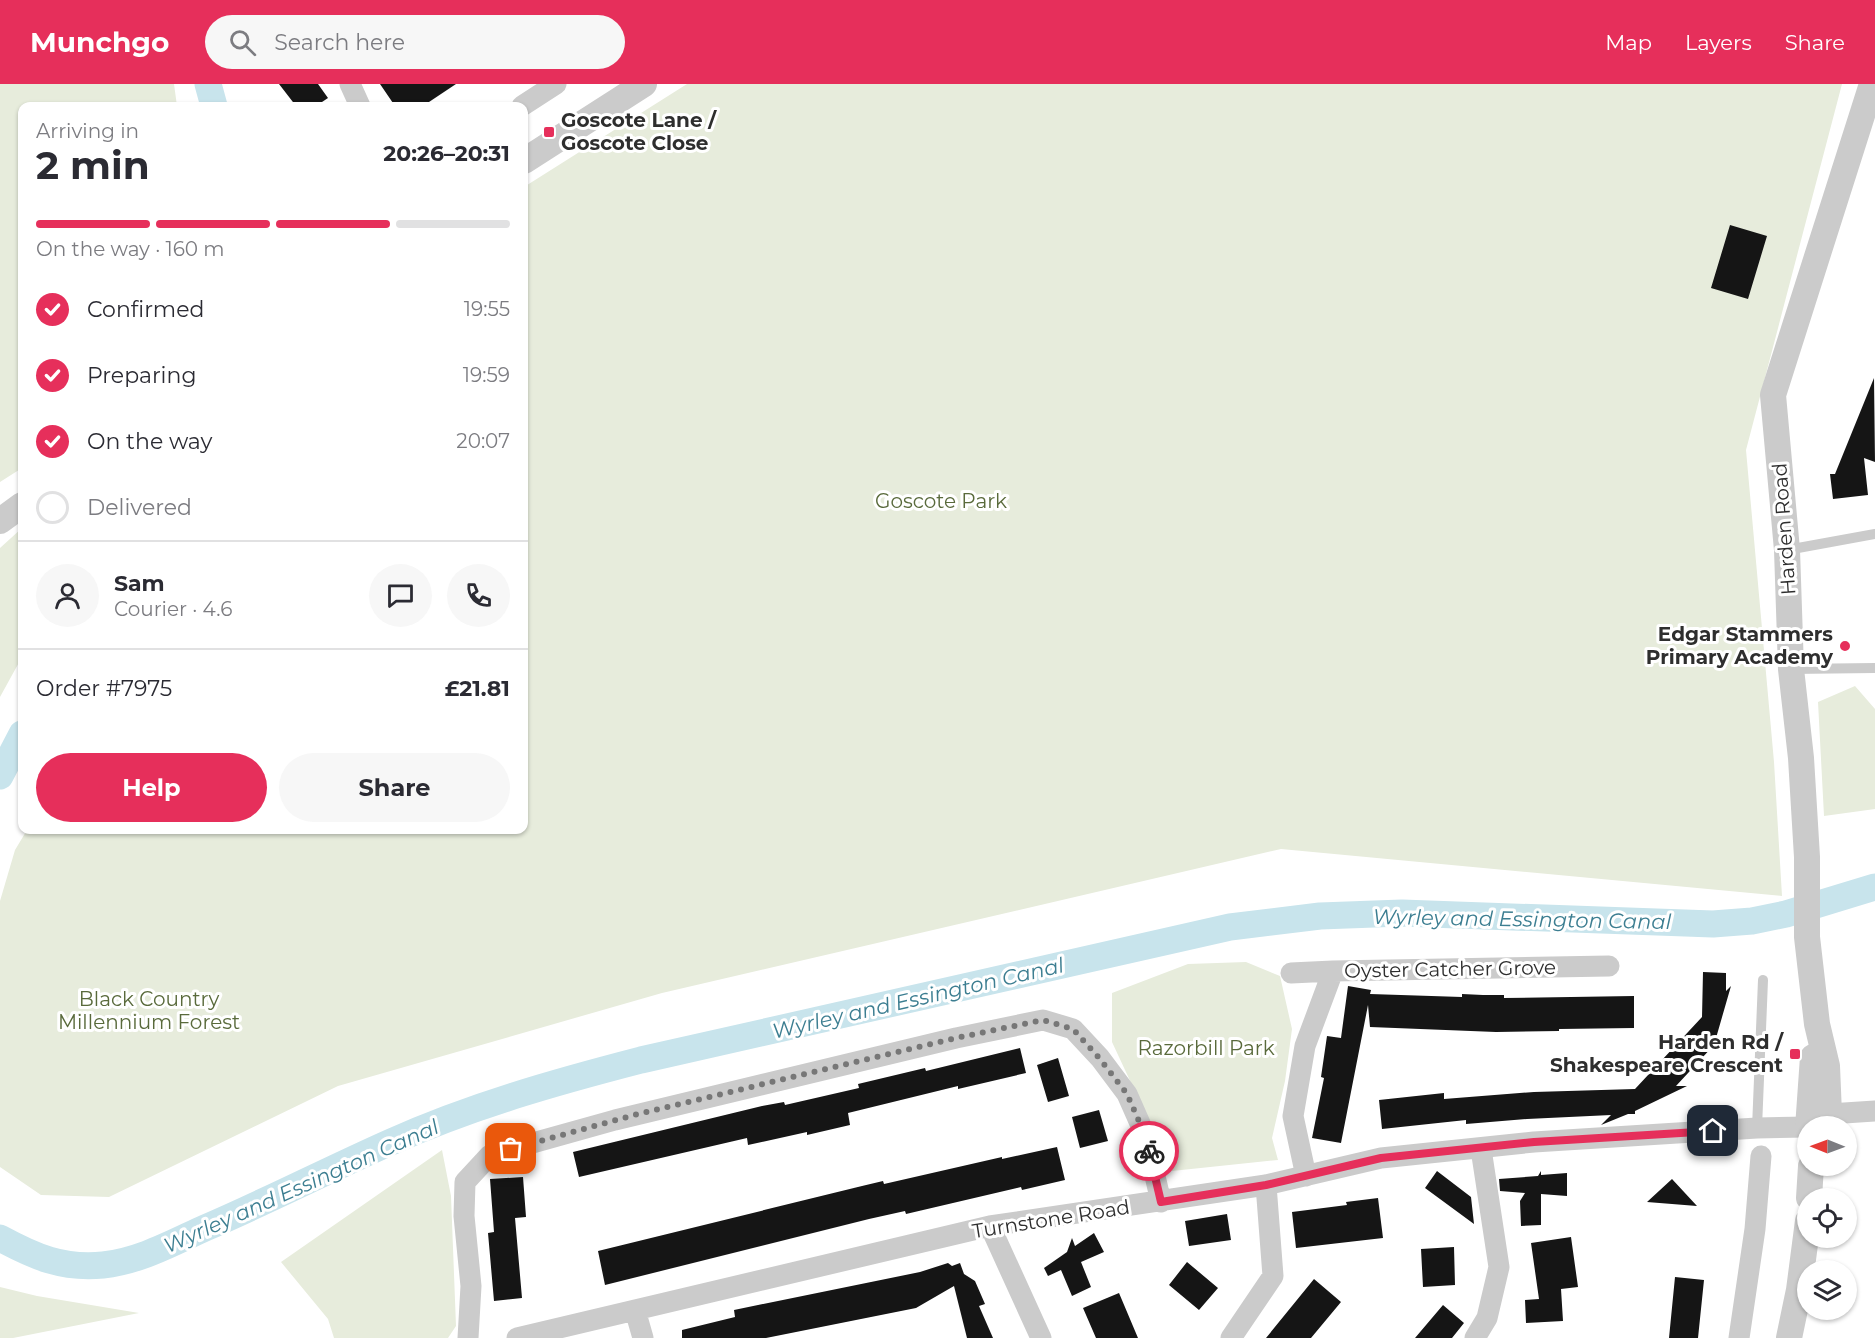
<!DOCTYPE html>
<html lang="en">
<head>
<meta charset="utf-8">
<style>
	body { margin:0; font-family:Montserrat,sans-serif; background:#f7f7f7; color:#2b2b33; height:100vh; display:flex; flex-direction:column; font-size:22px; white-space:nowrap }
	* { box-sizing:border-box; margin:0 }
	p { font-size:20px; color:#7c7c81 }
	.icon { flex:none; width:33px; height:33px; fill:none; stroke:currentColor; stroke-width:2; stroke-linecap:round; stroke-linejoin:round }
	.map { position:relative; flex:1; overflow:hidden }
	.panel { position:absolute; left:18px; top:18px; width:510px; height:732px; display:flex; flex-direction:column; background:#fff; border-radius:12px; box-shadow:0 2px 4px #0004 }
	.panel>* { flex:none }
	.needle { width:39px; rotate:271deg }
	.fabs { position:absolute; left:1797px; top:1032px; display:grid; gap:12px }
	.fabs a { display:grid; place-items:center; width:60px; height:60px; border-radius:50%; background:#fff; box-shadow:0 2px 4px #0004; font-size:30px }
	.pin { position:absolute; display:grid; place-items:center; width:51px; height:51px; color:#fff; margin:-26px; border-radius:12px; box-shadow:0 3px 9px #0006 }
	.courier { position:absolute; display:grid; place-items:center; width:60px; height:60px; margin:-30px; border:4px solid #e62f5b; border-radius:50%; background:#fff; color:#222; box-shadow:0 2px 8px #0007 }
	.overview em { font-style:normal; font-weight:700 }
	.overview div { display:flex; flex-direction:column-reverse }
	.overview { display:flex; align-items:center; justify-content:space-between; height:102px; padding:0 18px }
	h1 { font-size:39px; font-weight:700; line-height:45px }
	.bar { display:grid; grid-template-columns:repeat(4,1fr); gap:9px 6px; align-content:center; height:72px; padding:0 18px }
	.bar i { height:8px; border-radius:4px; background:#e1e1e2 }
	.bar .on { background:#e62f5b }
	.bar p { grid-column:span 4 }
	.line { display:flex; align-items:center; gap:15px; padding:0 18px; border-top:2px solid #e1e1e2 }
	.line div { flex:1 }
	.round { display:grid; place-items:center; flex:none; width:63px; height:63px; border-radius:32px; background:#f7f7f7 }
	ol { padding:0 18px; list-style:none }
	li { display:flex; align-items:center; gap:18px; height:66px }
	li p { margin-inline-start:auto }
	li .icon { padding:6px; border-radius:50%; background:#e62f5b; color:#fff; stroke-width:4 }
	li:last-child { color:#7c7c81 }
	li i { width:33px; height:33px; border:3px solid #e1e1e2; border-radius:50% }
	.primary-button { display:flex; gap:12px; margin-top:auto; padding:12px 18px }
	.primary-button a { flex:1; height:69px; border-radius:36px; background:#e62f5b; color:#fff; font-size:24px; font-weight:700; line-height:69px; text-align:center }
	.primary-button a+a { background:#f7f7f7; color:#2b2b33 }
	header { display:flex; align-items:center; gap:36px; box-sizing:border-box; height:84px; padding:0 30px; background:#e62f5b; color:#fff }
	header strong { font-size:28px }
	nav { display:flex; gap:33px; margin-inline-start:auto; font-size:21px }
	.search { width:420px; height:54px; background:#f7f7f7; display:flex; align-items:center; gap:15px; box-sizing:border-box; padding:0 21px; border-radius:33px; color:#7c7c81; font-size:22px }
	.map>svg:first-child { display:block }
	.green { fill:#e7ecdc }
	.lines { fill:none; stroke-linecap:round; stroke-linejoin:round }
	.canal { stroke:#c8e4ec; stroke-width:27 }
	.building { fill:#151515 }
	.service { stroke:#cbcbcb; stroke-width:10 }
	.minor { stroke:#cbcbcb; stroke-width:21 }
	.tertiary { stroke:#cbcbcb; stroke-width:26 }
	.done { stroke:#777; stroke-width:6; stroke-dasharray:0 10.8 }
	.route { stroke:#e62f5b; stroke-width:8 }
	.poi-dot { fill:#e62f5b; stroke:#fff; stroke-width:2 }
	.labels { text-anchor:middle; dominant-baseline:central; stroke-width:6; stroke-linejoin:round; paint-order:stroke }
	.poi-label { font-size:20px; font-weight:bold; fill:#2e2e2e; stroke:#fff; text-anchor:end }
	.park-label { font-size:20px; fill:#596a3b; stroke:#fff }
	.street-label { font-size:20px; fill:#2e2e2e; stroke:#fff }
	.water-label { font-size:21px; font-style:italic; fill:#3c7e91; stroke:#fff }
</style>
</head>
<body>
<header>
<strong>Munchgo</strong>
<div class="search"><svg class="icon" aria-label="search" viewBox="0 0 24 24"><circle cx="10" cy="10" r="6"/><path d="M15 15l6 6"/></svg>Search here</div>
<nav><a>Map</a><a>Layers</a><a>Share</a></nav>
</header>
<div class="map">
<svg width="1875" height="1254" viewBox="0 0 1875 1254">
	<rect width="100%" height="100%" fill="#fff"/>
	<path class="green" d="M 0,0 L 174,0 L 177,22 L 22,22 L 22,384 L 0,398 Z
		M 687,0 L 1842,0 L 1746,366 L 1774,678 L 1782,812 L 1281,765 L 662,909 L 338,1002 L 109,1113 L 41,1111 L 0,1083 L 0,817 L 15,766 L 27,746 L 524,746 L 524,103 Z
		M 22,444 L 22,573 L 0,613 L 0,464 Z
		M 1855,602 L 1875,625 L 1875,725 L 1824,732 L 1818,618 Z
		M 1246,878 L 1280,892 L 1292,945 L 1285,997 L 1272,1054 L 1278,1076 L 1172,1087 L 1112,958 L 1112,909 L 1188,880 Z
		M 442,1066 L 451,1112 L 456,1242 L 448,1254 L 334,1254 L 328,1235 L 281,1178 Z
		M 0,1203 L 37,1212 L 139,1229 L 13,1254 L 0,1254 Z"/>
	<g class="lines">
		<path class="canal" d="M 208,0 L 214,22
			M 0,692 L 22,650
			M 0,1154 C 35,1173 63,1185 103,1181 C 140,1177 172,1159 205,1144 C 268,1117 328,1086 391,1058 C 471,1022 556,998 641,976 L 1230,843 L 1320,832 L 1402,829 L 1713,840 L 1752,837 L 1786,830 L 1875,803"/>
	</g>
	<path class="building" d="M 279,0 L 318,0 L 328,14 L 316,22 L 296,22 Z
		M 380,0 L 456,0 L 423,22 L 395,22 Z
		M 1730,141 L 1767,152 L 1748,215 L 1711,204 Z
		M 1874,294 L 1875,378 L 1864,374 L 1868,411 L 1833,415 L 1830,390 L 1835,390 Z
		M 1703,888 L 1726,889 L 1726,907 L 1731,902 L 1714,961 L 1676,1002 L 1687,1002 L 1635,1027 L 1635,1030 L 1628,1030 L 1601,1041 L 1611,1031 L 1527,1035 L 1466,1040 L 1466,1036 L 1382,1045 L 1379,1016 L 1444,1009 L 1444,1015 L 1534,1008 L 1635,1005 L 1702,933 Z
		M 1348,902 L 1371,906 L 1370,910 L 1462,913 L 1462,910 L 1483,911 L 1504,911 L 1504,914 L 1634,912 L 1634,944 L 1559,945 L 1559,947 L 1496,948 L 1370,943 L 1368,921 L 1341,1059 L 1312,1054 L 1324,994 L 1321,993 L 1327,952 L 1341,954 Z
		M 1020,964 L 1026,989 L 958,1005 L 958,1002 L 848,1029 L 850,1041 L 807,1051 L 807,1048 L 748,1061 L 747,1054 L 579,1093 L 573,1068 L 762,1022 L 784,1018 L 785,1021 L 859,1004 L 858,1000 L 925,984 L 926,987 Z
		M 1058,974 L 1069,1012 L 1048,1018 L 1037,981 Z
		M 1099,1026 L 1108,1057 L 1080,1064 L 1072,1033 Z
		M 1057,1063 L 1065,1096 L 1022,1106 L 1021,1103 L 906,1130 L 905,1127 L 869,1135 L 605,1201 L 598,1167 L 862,1102 L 883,1097 L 884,1100 L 1002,1073 L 1002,1075 Z
		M 1437,1087 L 1471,1113 L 1474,1140 L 1425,1104 Z
		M 1541,1087 L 1541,1091 L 1567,1089 L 1567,1112 L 1541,1110 L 1541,1141 L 1521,1142 L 1520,1117 L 1525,1109 L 1500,1107 L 1499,1095 L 1538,1092 Z
		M 523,1093 L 526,1133 L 515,1134 L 522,1214 L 494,1217 L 488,1149 L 494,1148 L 490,1095 Z
		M 1672,1095 L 1697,1122 L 1647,1118 Z
		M 1378,1114 L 1383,1154 L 1296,1164 L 1292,1128 L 1347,1121 L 1346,1118 Z
		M 1227,1130 L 1231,1156 L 1189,1162 L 1185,1137 Z
		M 1094,1149 L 1104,1168 L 1081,1178 L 1091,1203 L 1072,1212 L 1061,1186 L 1048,1192 L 1044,1184 L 1067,1168 L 1072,1154 L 1075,1162 Z
		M 1571,1153 L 1578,1203 L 1561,1205 L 1563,1237 L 1526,1239 L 1525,1216 L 1539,1215 L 1531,1159 Z
		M 1454,1163 L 1455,1201 L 1423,1203 L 1421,1165 Z
		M 1187,1178 L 1218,1204 L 1199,1226 L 1169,1201 Z
		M 948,1179 L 952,1182 L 960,1179 L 964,1190 L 975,1197 L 985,1220 L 979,1222 L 993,1254 L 967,1254 L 954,1202 L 916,1224 L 766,1254 L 682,1254 L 682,1246 L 735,1233 L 734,1226 L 920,1188 Z
		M 1675,1193 L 1704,1196 L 1698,1254 L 1669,1254 Z
		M 1314,1195 L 1341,1218 L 1311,1254 L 1266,1254 Z
		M 1119,1209 L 1138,1254 L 1096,1254 L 1083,1224 Z
		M 1443,1221 L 1464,1239 L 1452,1254 L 1415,1254 Z"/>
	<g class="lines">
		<path class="service" d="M 1787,466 L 1875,450
			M 1791,585 L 1875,584
			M 1757,1044 L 1763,896"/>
		<path class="minor" d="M 350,0 L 360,22
			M 522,22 L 556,0
			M 1291,889 L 1333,887 L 1609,882
			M 1829,1030 L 1875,1027
			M 1306,1092 L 1293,1032 L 1305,962 L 1333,887
			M 990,1142 L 1041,1254
			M 635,1226 L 643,1254
			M 468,1254 L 471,1202 L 464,1132 L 465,1098 L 490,1071 L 615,1036 L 956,954 L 1043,936 L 1073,945 L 1100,974 L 1127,1010 L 1146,1053 L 1161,1118
			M 517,1254 L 990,1142 L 1266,1101 L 1381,1074 L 1534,1058 L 1757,1044 L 1807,1043
			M 1231,1254 L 1273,1192 L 1266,1101
			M 1475,1254 L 1487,1234 L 1499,1183 L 1481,1065
			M 1739,1254 L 1755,1145 L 1761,1072"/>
		<path class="tertiary" d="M 524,77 L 644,0
			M 0,437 L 22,421
			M 1827,1042 L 1829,1030 L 1827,982 L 1817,940 L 1807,853 L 1807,773 L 1801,674 L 1791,585 L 1787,466 L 1773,311 L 1872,0
			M 1808,1044 L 1813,973
			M 1809,1114 L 1811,1082
			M 1789,1254 L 1799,1206 L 1808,1137"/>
	</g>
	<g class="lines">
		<path class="done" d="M 511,1065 L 638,1030 L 956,954 L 1043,936 L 1073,945 L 1100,975 L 1127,1010 L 1146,1053 L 1149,1067"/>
		<path class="route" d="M 1149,1067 L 1161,1118 L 1266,1101 L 1381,1074 L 1534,1058 L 1713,1047"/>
	</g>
	<g class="poi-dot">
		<rect x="543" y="42" width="12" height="12" rx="3"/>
		<circle cx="1845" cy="562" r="6"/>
		<rect x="1789" y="964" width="12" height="12" rx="3"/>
	</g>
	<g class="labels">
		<g class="poi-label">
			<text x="561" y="36" text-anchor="start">Goscote Lane /<tspan x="561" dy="23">Goscote Close</tspan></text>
			<text x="1833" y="550">Edgar Stammers<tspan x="1833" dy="23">Primary Academy</tspan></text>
			<text x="1783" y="958">Harden Rd /<tspan x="1783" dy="23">Shakespeare Crescent</tspan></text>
		</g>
		<g class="park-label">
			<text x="941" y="417">Goscote Park</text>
			<text x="149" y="915">Black Country<tspan x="149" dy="23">Millennium Forest</tspan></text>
			<text x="1206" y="964">Razorbill Park</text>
		</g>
		<g class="street-label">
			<text transform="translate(1784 445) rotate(-94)">Harden Road</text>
			<text transform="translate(1450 885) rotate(-1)">Oyster Catcher Grove</text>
			<text transform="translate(1051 1135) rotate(-9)">Turnstone Road</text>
		</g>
		<g class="water-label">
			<text transform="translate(1522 835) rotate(1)">Wyrley and Essington Canal</text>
			<text transform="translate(918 914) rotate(-13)">Wyrley and Essington Canal</text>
			<text transform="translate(301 1102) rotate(-24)">Wyrley and Essington Canal</text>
		</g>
	</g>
</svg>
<div class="fabs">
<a><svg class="needle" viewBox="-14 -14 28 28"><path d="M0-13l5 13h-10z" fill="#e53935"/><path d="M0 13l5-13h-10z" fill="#7c7c81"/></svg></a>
<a><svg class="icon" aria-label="locate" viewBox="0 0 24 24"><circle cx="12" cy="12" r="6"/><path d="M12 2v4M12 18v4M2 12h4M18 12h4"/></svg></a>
<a><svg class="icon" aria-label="layers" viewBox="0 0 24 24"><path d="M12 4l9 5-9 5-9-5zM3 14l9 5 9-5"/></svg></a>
</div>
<div class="pin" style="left:511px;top:1065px;background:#ea580c"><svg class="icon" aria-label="bag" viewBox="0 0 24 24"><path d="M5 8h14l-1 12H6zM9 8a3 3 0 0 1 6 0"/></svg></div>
<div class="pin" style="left:1713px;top:1047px;background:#1f2937"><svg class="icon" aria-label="home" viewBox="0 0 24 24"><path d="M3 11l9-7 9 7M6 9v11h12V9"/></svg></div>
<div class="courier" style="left:1149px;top:1067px"><svg class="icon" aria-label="bike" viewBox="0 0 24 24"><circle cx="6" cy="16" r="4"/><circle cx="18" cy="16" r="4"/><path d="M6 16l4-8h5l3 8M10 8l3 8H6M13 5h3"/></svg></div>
<section class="panel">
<div class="overview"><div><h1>2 min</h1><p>Arriving in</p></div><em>20:26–20:31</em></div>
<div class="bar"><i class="on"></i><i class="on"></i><i class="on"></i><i></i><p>On the way · 160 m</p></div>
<ol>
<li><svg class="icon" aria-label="check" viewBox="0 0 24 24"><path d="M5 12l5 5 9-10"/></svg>Confirmed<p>19:55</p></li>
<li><svg class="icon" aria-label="check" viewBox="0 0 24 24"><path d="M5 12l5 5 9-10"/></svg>Preparing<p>19:59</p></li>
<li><svg class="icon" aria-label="check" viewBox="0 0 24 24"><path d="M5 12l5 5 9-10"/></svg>On the way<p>20:07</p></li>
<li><i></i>Delivered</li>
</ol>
<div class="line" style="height:108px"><a class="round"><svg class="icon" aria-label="person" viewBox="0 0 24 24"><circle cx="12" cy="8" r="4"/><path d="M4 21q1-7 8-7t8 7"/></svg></a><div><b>Sam</b><p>Courier · 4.6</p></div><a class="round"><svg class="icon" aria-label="chat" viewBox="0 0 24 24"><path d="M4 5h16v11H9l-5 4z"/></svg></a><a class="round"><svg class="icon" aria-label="phone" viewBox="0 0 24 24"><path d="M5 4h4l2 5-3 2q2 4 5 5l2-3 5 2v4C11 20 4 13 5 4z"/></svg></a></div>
<div class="line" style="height:78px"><div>Order #7975</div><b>£21.81</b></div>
<div class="primary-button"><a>Help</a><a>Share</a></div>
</section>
</div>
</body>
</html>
